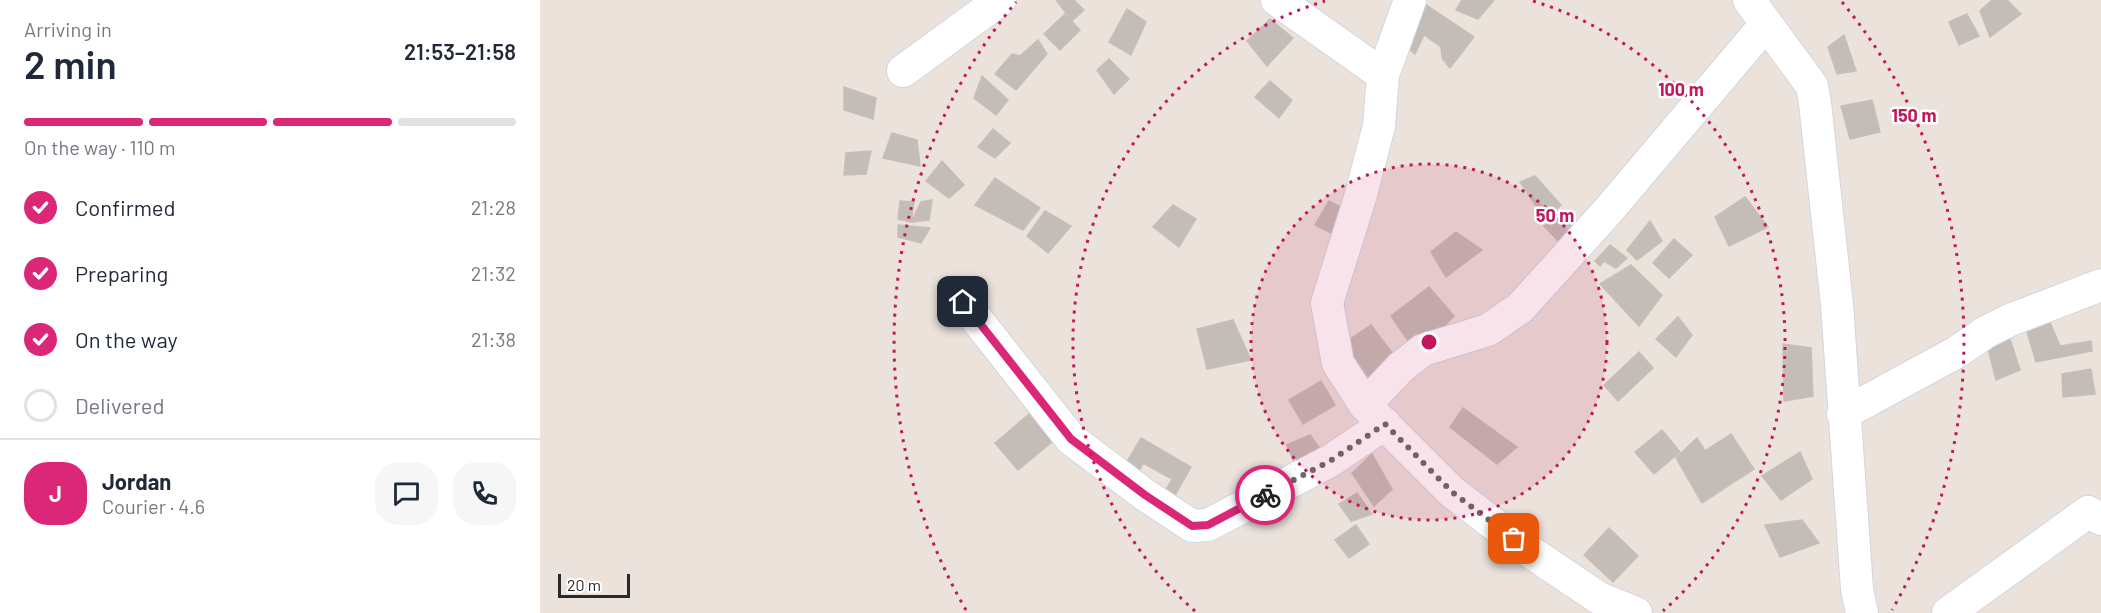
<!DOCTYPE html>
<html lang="en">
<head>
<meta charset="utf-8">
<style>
	body { margin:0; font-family:Barlow,sans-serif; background:#f6f6f7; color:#1f2937; height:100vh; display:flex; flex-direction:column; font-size:22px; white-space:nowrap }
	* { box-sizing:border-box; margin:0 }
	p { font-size:20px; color:#747a83 }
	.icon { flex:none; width:33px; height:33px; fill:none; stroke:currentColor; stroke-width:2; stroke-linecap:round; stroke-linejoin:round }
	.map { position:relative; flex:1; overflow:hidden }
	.details { display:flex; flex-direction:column; background:#fff; width:540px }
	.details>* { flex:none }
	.scale { position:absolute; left:18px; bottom:15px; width:72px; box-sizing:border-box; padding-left:6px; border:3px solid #292929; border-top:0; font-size:16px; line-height:21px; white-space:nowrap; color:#292929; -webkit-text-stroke:4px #fff; paint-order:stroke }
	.pin { position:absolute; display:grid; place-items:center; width:51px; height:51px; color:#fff; margin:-26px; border-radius:12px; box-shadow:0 3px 9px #0006 }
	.courier { position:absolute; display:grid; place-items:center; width:60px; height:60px; margin:-30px; border:4px solid #db2777; border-radius:50%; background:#fff; color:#222; box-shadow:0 2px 8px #0007 }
	.overview em { font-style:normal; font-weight:600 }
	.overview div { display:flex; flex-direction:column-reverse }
	.overview { display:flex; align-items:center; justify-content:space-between; height:102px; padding:0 24px }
	h1 { font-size:39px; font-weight:600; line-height:45px }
	.bar { display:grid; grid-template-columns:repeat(4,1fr); gap:9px 6px; align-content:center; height:72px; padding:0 24px }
	.bar i { height:8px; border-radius:4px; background:#e0e1e3 }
	.bar .selected { background:#db2777 }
	.bar p { grid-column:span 4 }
	.line { display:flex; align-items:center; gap:15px; padding:0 24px; border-top:2px solid #e0e1e3 }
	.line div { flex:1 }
	.round { display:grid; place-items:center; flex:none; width:63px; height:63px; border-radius:24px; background:#f6f6f7 }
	ol { padding:0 24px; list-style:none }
	li { display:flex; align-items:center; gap:18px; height:66px }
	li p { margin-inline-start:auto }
	li .icon { padding:6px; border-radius:50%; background:#db2777; color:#fff; stroke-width:4 }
	li:last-child { color:#747a83 }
	li i { width:33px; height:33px; border:3px solid #e0e1e3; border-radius:50% }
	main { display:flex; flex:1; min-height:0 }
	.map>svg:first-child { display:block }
	.building { fill:#c4bdb7; stroke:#c7beb5; stroke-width:1.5 }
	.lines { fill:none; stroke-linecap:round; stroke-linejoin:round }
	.minor-casing { stroke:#d0d6e2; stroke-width:34 }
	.minor { stroke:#fff; stroke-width:32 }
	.done { stroke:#6d6a67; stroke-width:6; stroke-dasharray:0 10.8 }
	.route { stroke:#db2777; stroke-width:8 }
	.ring { fill:none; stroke:#c2185b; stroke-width:3; stroke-dasharray:3 6 }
	.centre { fill:#c2185b; stroke:#fff; stroke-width:3 }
	.ring-label { font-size:18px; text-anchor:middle; font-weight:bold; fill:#c2185b; stroke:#fff; stroke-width:5; stroke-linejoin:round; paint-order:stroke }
</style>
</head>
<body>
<main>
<section class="details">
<div class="overview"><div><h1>2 min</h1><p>Arriving in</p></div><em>21:53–21:58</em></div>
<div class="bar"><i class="selected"></i><i class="selected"></i><i class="selected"></i><i></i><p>On the way · 110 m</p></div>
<ol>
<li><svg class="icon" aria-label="check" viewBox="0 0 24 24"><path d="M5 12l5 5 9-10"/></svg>Confirmed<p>21:28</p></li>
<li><svg class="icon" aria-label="check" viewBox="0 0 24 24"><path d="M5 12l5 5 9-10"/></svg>Preparing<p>21:32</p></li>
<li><svg class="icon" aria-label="check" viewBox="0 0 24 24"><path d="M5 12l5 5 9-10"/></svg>On the way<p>21:38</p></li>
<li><i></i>Delivered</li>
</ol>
<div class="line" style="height:108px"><b class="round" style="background:#db2777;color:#fff">J</b><div><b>Jordan</b><p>Courier · 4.6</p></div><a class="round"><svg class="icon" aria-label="chat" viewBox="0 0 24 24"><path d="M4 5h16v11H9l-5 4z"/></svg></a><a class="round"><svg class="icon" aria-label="phone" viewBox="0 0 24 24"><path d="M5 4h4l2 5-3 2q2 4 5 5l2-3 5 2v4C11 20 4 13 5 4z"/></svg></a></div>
</section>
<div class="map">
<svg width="1561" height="613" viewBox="0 0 1561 613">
	<rect width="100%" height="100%" fill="#ebe2db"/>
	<path class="building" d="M 516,0 L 534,0 L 544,10 L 532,21 Z
		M 922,0 L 954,0 L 938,19 L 916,10 Z
		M 1452,0 L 1467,0 L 1481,14 L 1450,37 L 1440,11 Z
		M 885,4 L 934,37 L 910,68 L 902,58 L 901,47 L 884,35 L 875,54 L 861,42 Z
		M 587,9 L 606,22 L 591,55 L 569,42 Z
		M 525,14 L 540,30 L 520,50 L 504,34 Z
		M 1427,14 L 1439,36 L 1419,45 L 1409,22 Z
		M 730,19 L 753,38 L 727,66 L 707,41 Z
		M 1304,35 L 1316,71 L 1297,74 L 1288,47 Z
		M 498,40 L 507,54 L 476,90 L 455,74 L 472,54 L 480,56 Z
		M 569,59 L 589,79 L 574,94 L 557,70 Z
		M 442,76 L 468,100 L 456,115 L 434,98 Z
		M 730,81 L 752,100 L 739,118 L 715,97 Z
		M 304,87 L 336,98 L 333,119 L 304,110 Z
		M 1332,100 L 1340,132 L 1310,139 L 1301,106 Z
		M 453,129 L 470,143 L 455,158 L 438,147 Z
		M 352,133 L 377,140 L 380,166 L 343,158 Z
		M 331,151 L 326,174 L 304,175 L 306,153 Z
		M 402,161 L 424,185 L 409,198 L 386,181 Z
		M 995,176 L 1021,205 L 1006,220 L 980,182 Z
		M 455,178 L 500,208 L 483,230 L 435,205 Z
		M 1205,197 L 1228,227 L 1189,246 L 1175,217 Z
		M 392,200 L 389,220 L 371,222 L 381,202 Z
		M 360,201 L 374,202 L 371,222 L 358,219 Z
		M 789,201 L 806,210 L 795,235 L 775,225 Z
		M 633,205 L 656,219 L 639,247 L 613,227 Z
		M 505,211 L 531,226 L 508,253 L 487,236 Z
		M 1025,217 L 1040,236 L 1026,249 L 1004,226 Z
		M 1110,221 L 1122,241 L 1097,260 L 1087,250 Z
		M 358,225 L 390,228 L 381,243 L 358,237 Z
		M 916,232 L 942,250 L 906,277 L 891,252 Z
		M 1134,239 L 1152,255 L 1129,278 L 1113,263 Z
		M 1070,245 L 1087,258 L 1076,268 L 1064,261 L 1060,266 L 1055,261 Z
		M 1091,265 L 1122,295 L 1099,326 L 1060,284 Z
		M 889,287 L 914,316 L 877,354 L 851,316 Z
		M 1138,317 L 1152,335 L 1136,357 L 1116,339 Z
		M 693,320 L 711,360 L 667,369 L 657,329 Z
		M 1509,320 L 1520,346 L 1551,341 L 1552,351 L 1496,362 L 1486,329 Z
		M 831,325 L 853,354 L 839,382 L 818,371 L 806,342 Z
		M 1470,339 L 1480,370 L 1456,380 L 1446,341 Z
		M 1243,344 L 1271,348 L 1273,396 L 1244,401 Z
		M 1099,352 L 1113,368 L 1078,401 L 1064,385 Z
		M 1551,369 L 1555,394 L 1523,397 L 1522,374 Z
		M 781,381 L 795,405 L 763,424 L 749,400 Z
		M 923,408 L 977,447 L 957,464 L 910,427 Z
		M 489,414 L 512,442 L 478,470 L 455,443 Z
		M 1122,430 L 1140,452 L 1114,474 L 1095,452 Z
		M 1191,434 L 1214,469 L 1162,503 L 1136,458 L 1157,438 L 1165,451 Z
		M 770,435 L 784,454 L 756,468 L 747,445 Z
		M 601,438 L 651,467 L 633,499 L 624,493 L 632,479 L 603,463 L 598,473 L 579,475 Z
		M 1260,452 L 1272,479 L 1241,500 L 1222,476 Z
		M 832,454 L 852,489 L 834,506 L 812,473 Z
		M 817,493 L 832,514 L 811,521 L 799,504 Z
		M 1262,520 L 1279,543 L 1240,557 L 1225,525 Z
		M 816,525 L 829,544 L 809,558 L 795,540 Z
		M 1069,528 L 1098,556 L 1073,582 L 1044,555 Z"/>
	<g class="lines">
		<g class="minor-casing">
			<path id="minor" d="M 737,0 L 843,75
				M 870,0 L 843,75 L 839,126 L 820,198 L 787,303 L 798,363 L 825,405 L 912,492 L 989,551 L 1059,598 L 1096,613
				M 1209,0 L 1272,86 L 1275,103 L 1297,305 L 1317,589 L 1322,613
				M 363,71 L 460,0
				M 423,302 L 531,439 L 605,495 L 652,526 L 668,525 L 790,461 L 845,424
				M 825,405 L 861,367 L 883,350 L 948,330 L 980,308 L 1067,212 L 1226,24
				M 1303,414 L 1417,352 L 1446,332 L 1470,320 L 1561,285
				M 1408,613 L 1548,512 L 1561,519"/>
		</g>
		<use href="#minor" class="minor"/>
	</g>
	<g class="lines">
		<path class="done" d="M 725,495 L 790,461 L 845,424 L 912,492 L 974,539"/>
		<path class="route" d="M 423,302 L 531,439 L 605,495 L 652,526 L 668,525 L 725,495"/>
	</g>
	<circle cx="889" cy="342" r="178" fill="#c2185b" fill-opacity=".12"/>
	<g class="ring">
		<circle cx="889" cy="342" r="178"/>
		<path d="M655 611A357 357 0 0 1 785 1M993 1A357 357 0 0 1 1123 611"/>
		<path d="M426 610A535 535 0 0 1 476 2M1302 2A535 535 0 0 1 1352 610"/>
	</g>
	<circle cx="889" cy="342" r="9" class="centre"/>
	<g class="ring-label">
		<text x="1141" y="96">100 m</text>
		<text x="1374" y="122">150 m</text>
		<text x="1015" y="222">50 m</text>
	</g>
</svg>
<div class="scale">20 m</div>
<div class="pin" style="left:974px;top:539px;background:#ea580c"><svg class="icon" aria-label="bag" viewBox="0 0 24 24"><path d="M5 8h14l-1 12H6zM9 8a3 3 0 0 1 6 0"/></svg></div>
<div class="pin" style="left:423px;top:302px;background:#1f2937"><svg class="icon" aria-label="home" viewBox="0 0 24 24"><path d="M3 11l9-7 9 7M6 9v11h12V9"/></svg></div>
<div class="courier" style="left:725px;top:495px"><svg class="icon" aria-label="bike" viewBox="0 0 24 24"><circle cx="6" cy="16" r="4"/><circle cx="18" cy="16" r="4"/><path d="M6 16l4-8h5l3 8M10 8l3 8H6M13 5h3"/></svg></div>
</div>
</main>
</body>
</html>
